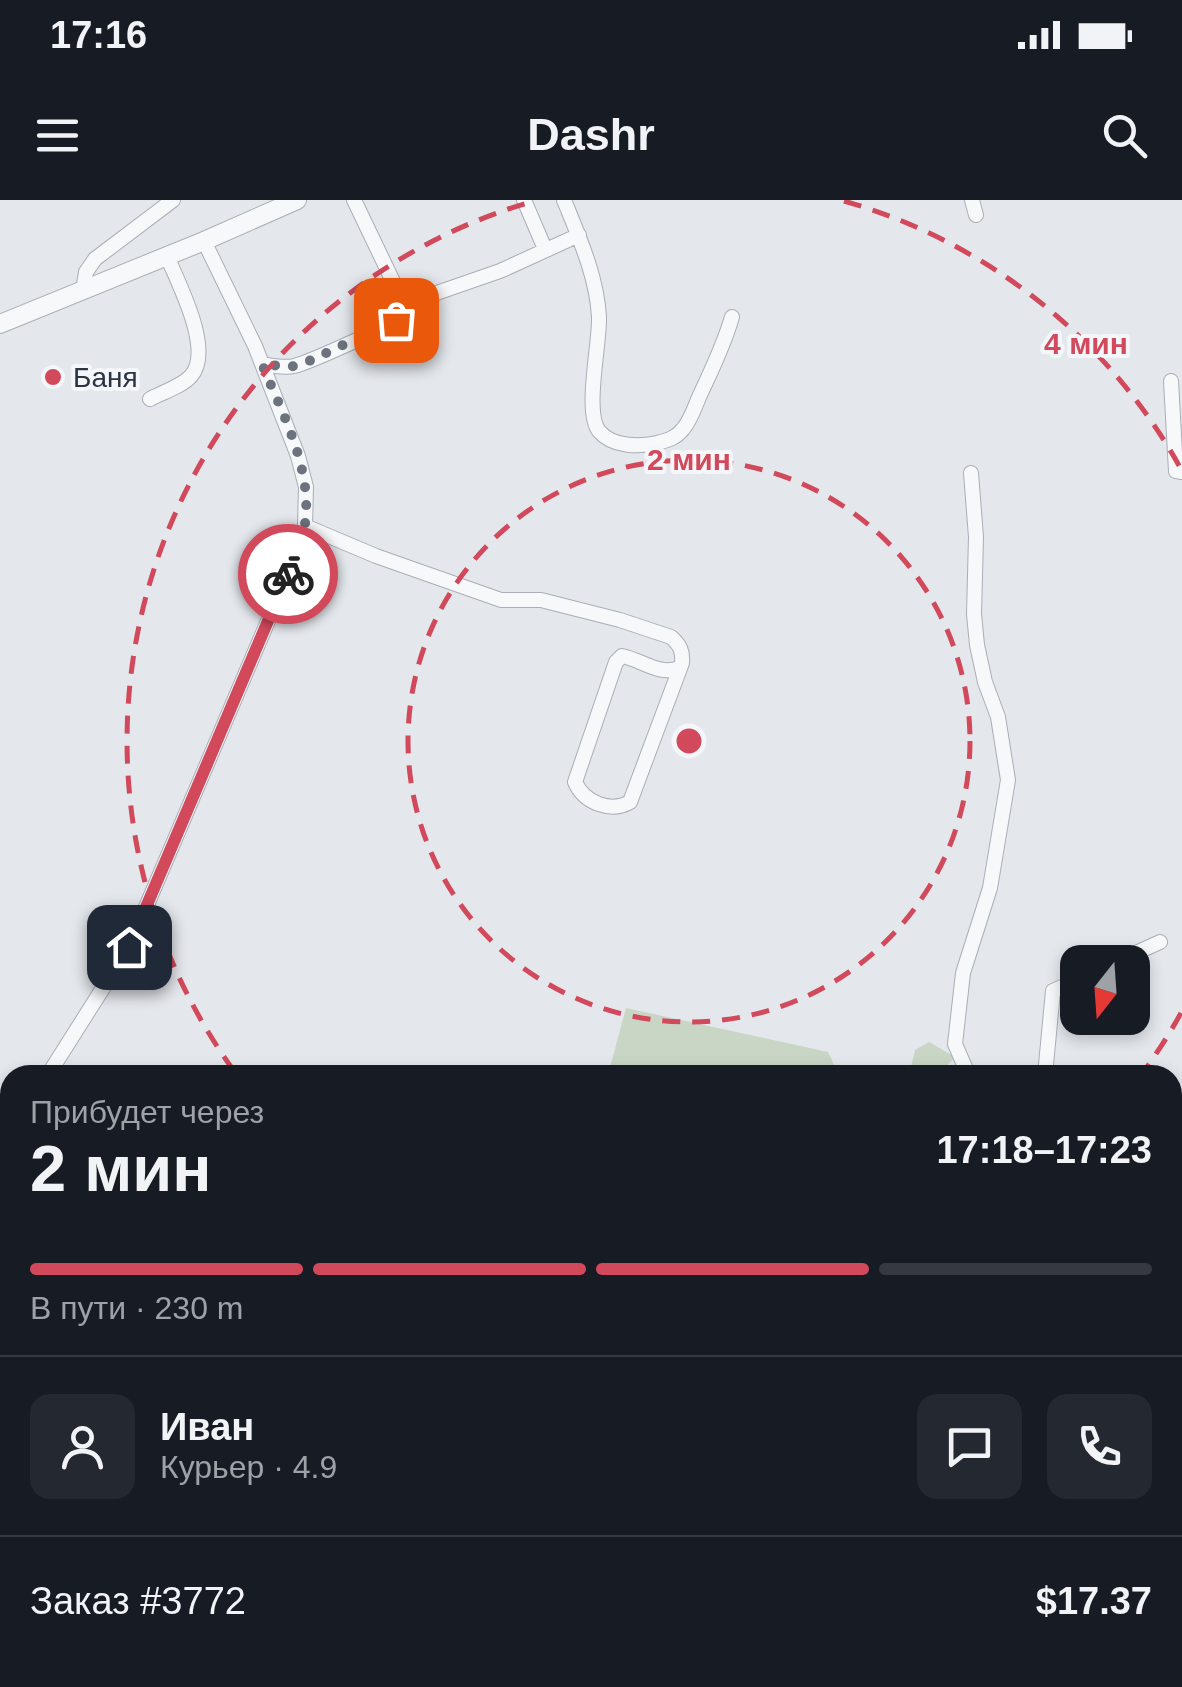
<!DOCTYPE html>
<html lang="ru">
<head>
<meta charset="utf-8">
<style>
	body { margin:0; font-family:Helvetica,sans-serif; background:#242831; color:#f1f3f6; height:100vh; display:flex; flex-direction:column; font-size:38px; white-space:nowrap }
	* { box-sizing:border-box; margin:0 }
	p { font-size:32px; color:#9ea1a6 }
	.icon { flex:none; width:55px; height:55px; fill:none; stroke:currentColor; stroke-width:2; stroke-linecap:round; stroke-linejoin:round }
	.map { position:relative; flex:1; overflow:hidden }
	.details { position:absolute; left:0px; top:865px; width:1182px; height:622px; display:flex; flex-direction:column; background:#171b24; border-radius:30px 30px 0 0; box-shadow:0 5px 15px #0003 }
	.details>* { flex:none }
	.needle { width:65px; rotate:197deg }
	.tools { position:absolute; left:1060px; top:745px; display:grid; gap:20px }
	.tools a { display:grid; place-items:center; width:90px; height:90px; border-radius:20px; background:#171b24; box-shadow:0 5px 15px #0003; font-size:50px }
	.pin { position:absolute; display:grid; place-items:center; width:85px; height:85px; color:#fff; margin:-42px; border-radius:20px; box-shadow:0 5px 15px #0006 }
	.courier { position:absolute; display:grid; place-items:center; width:100px; height:100px; margin:-50px; border:8px solid #d1495b; border-radius:50%; background:#fff; color:#222; box-shadow:0 2px 12px #0007 }
	.head em { font-style:normal; font-weight:700 }
	.head div { display:flex; flex-direction:column-reverse }
	.head { display:flex; align-items:center; justify-content:space-between; height:170px; padding:0 30px }
	h1 { font-size:65px; font-weight:700; line-height:75px }
	.bar { display:grid; grid-template-columns:repeat(4,1fr); gap:15px 10px; align-content:center; height:120px; padding:0 30px }
	.bar i { height:12px; border-radius:8px; background:#363941 }
	.bar .current { background:#d1495b }
	.bar p { grid-column:span 4 }
	.line { display:flex; align-items:center; gap:25px; padding:0 30px; border-top:2px solid #363941 }
	.line div { flex:1 }
	.round { display:grid; place-items:center; flex:none; width:105px; height:105px; border-radius:20px; background:#242831 }
	.status { display:flex; justify-content:space-between; align-items:center; height:70px; padding:0 50px; background:#171b24; direction:ltr }
	.status svg { height:28px; fill:currentColor }
	header { display:flex; justify-content:space-between; align-items:center; height:130px; padding:0 30px; background:#171b24; font-size:45px; font-weight:700 }
	.map>svg:first-child { display:block }
	.green { fill:#c9d6c5 }
	.lines { fill:none; stroke-linecap:round; stroke-linejoin:round }
	.minor-casing { stroke:#a9aeb7; stroke-width:16 }
	.tertiary-casing { stroke:#a9aeb7; stroke-width:20 }
	.secondary-casing { stroke:#a9aeb7; stroke-width:22 }
	.minor { stroke:#f7f8fa; stroke-width:14 }
	.tertiary { stroke:#f7f8fa; stroke-width:18 }
	.secondary { stroke:#fff; stroke-width:20 }
	.done { stroke:#6c737f; stroke-width:10; stroke-dasharray:0 18 }
	.route { stroke:#d1495b; stroke-width:12 }
	.ring { fill:none; stroke:#d1495b; stroke-width:5; stroke-dasharray:18 12 }
	.poi-dot { fill:#d1495b; stroke:#f4f6f9; stroke-width:4 }
	.labels { text-anchor:middle; dominant-baseline:central; stroke-width:8; stroke-linejoin:round; paint-order:stroke }
	.poi-label { font-size:28px; fill:#2b3445; stroke:#f4f6f9; text-anchor:start }
	.centre { fill:#d1495b; stroke:#f4f6f9; stroke-width:5 }
	.ring-label { font-size:30px; text-anchor:middle; font-weight:bold; fill:#d1495b; stroke:#f4f6f9; stroke-width:8; stroke-linejoin:round; paint-order:stroke }
</style>
</head>
<body>
<div class="status"><b>17:16</b><svg viewBox="0 0 49 12"><path d="M0 12V9h3v3zM5 12V6h3v6zM10 12V3h3v9zM15 12V0h3v12zM26 1h20v11H26zM47 4h2v5h-2z"/></svg></div>
<header><svg class="icon" aria-label="menu" viewBox="0 0 24 24"><path d="M4 6h16M4 12h16M4 18h16"/></svg>Dashr<svg class="icon" aria-label="search" viewBox="0 0 24 24"><circle cx="10" cy="10" r="6"/><path d="M15 15l6 6"/></svg></header>
<div class="map">
<svg width="1182" height="1487" viewBox="0 0 1182 1487">
	<rect width="100%" height="100%" fill="#e4e7ec"/>
	<path class="green" d="M 626,808 L 828,852 L 839,875 L 608,875 Z
		M 929,842 L 955,857 L 942,871 L 911,867 L 915,850 Z
		M 10,1387 L 10,1478 L 385,1478 L 383,1487 L 0,1487 L 0,1393 Z
		M 451,1478 L 513,1478 L 530,1487 L 436,1487 Z"/>
	<g class="lines">
		<g class="minor-casing">
			<path id="minor" d="M 524,0 L 545,49
				M 564,0 C 579,37 597,77 599,117 C 600,143 584,212 599,231 C 612,247 639,247 657,243 C 668,240 676,238 683,229 C 691,220 695,206 700,195 C 712,169 724,145 732,117
				M 972,0 L 976,15
				M 83,91 L 86,72 L 95,59 L 173,0
				M 402,105 L 500,71 L 579,35
				M 263,164 C 273,166 284,168 294,166 C 307,163 389,127 396,119 C 403,111 402,105 400,96 L 354,0
				M 1171,181 L 1176,271 L 1182,272
				M 150,199 C 163,192 181,187 191,176 C 214,150 178,83 167,56
				M 971,273 L 976,337 L 974,414 L 977,445 L 985,482 L 998,517 L 1008,580 L 990,688 L 963,773 L 955,844 L 968,874 L 984,875
				M 305,326 L 376,356 L 501,400 L 541,400 L 620,420 L 671,437 C 680,445 683,451 682,463 L 630,602 C 611,613 584,603 575,582 L 616,462 L 622,456 C 642,460 659,476 679,468
				M 1116,762 L 1160,742
				M 48,875 L 129,747 L 300,346 L 305,326 L 306,287 L 298,256 L 255,146 L 204,41
				M 1045,875 L 1053,791 L 1078,780
				M 1172,910 L 1182,914
				M 0,950 L 10,934
				M 0,1353 L 10,1348
				M 719,1487 L 725,1478"/>
		</g>
		<g class="tertiary-casing">
			<path id="tertiary" d="M 0,124 L 204,41 L 297,0
				M 0,1060 L 10,1055"/>
		</g>
		<g class="secondary-casing">
			<path id="secondary" d="M 0,998 L 10,1003
				M 650,1478 L 665,1487"/>
		</g>
		<use href="#minor" class="minor"/>
		<use href="#tertiary" class="tertiary"/>
		<use href="#secondary" class="secondary"/>
	</g>
	<g class="lines">
		<path class="done" d="M 288,374 C 295,360 301,346 304,330 C 315,273 283,215 262,164 L 290,167 L 307,162 L 396,120"/>
		<path class="route" d="M 129,747 L 288,374"/>
	</g>
	<g class="ring">
		<circle cx="689" cy="541" r="281"/>
		<path d="M1181 813A562 562 0 0 1 1144 871M234 871A562 562 0 0 1 534 1M844 1A562 562 0 0 1 1181 269"/>
	</g>
	<circle class="poi-dot" cx="53" cy="177" r="10"/>
	<g class="labels">
		<g class="poi-label">
			<text x="73" y="177">Баня</text>
		</g>
	</g>
	<circle cx="689" cy="541" r="15" class="centre"/>
	<g class="ring-label">
		<text x="1086" y="154">4 мин</text>
		<text x="689" y="270">2 мин</text>
	</g>
</svg>
<div class="tools">
<a><svg class="needle" viewBox="-14 -14 28 28"><path d="M0-13l5 13h-10z" fill="#e53935"/><path d="M0 13l5-13h-10z" fill="#9ea1a6"/></svg></a>
</div>
<div class="pin" style="left:396px;top:120px;background:#ea580c"><svg class="icon" aria-label="bag" viewBox="0 0 24 24"><path d="M5 8h14l-1 12H6zM9 8a3 3 0 0 1 6 0"/></svg></div>
<div class="pin" style="left:129px;top:747px;background:#1f2937"><svg class="icon" aria-label="home" viewBox="0 0 24 24"><path d="M3 11l9-7 9 7M6 9v11h12V9"/></svg></div>
<div class="courier" style="left:288px;top:374px"><svg class="icon" aria-label="bike" viewBox="0 0 24 24"><circle cx="6" cy="16" r="4"/><circle cx="18" cy="16" r="4"/><path d="M6 16l4-8h5l3 8M10 8l3 8H6M13 5h3"/></svg></div>
<section class="details">
<div class="head"><div><h1>2 мин</h1><p>Прибудет через</p></div><em>17:18–17:23</em></div>
<div class="bar"><i class="current"></i><i class="current"></i><i class="current"></i><i></i><p>В пути · 230 m</p></div>
<div class="line" style="height:180px"><a class="round"><svg class="icon" aria-label="person" viewBox="0 0 24 24"><circle cx="12" cy="8" r="4"/><path d="M4 21q1-7 8-7t8 7"/></svg></a><div><b>Иван</b><p>Курьер · 4.9</p></div><a class="round"><svg class="icon" aria-label="chat" viewBox="0 0 24 24"><path d="M4 5h16v11H9l-5 4z"/></svg></a><a class="round"><svg class="icon" aria-label="phone" viewBox="0 0 24 24"><path d="M5 4h4l2 5-3 2q2 4 5 5l2-3 5 2v4C11 20 4 13 5 4z"/></svg></a></div>
<div class="line" style="height:130px"><div>Заказ #3772</div><b>$17.37</b></div>
</section>
</div>
</body>
</html>
